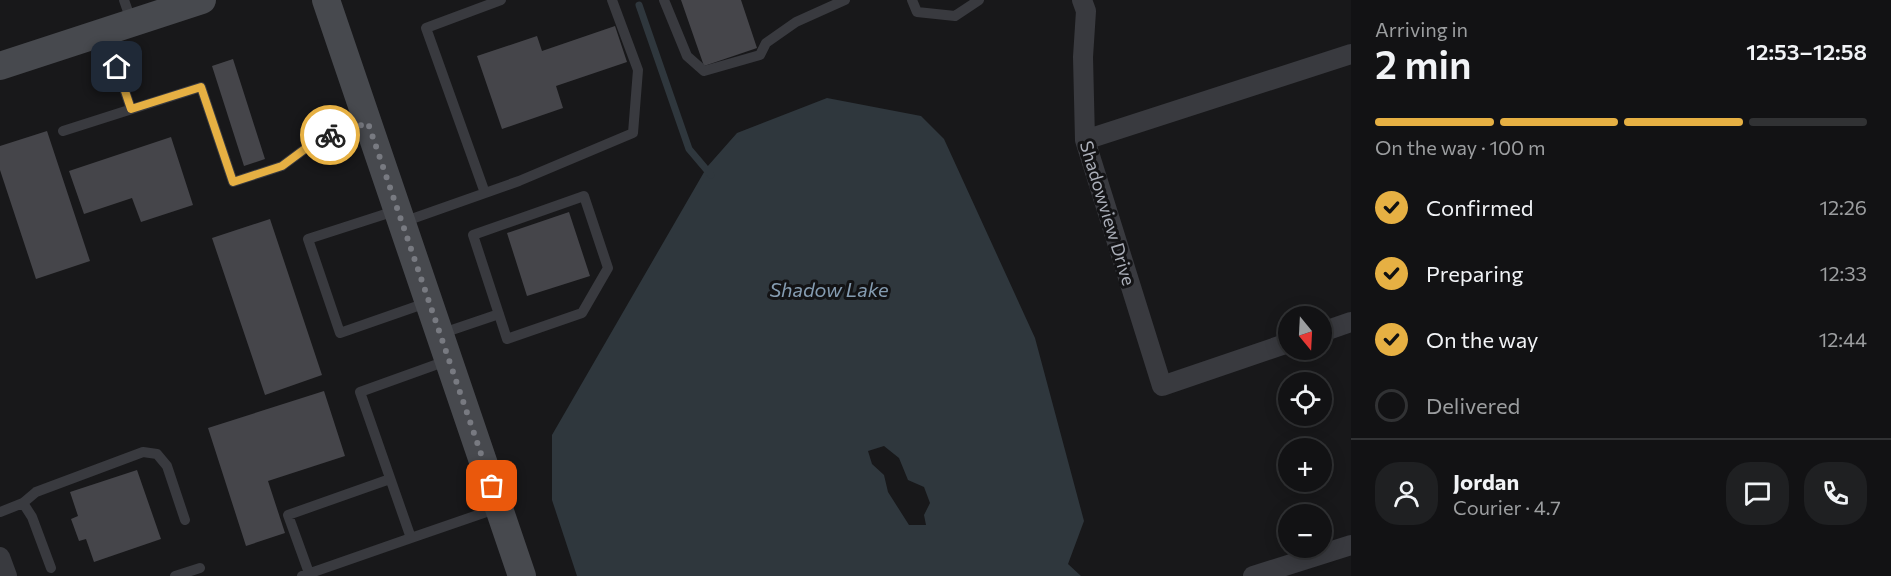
<!DOCTYPE html>
<html lang="en">
<head>
<meta charset="utf-8">
<style>
	body { margin:0; font-family:Commissioner,sans-serif; background:#1f2022; color:#f1f3f6; height:100vh; display:flex; flex-direction:column; font-size:22px; white-space:nowrap }
	* { box-sizing:border-box; margin:0 }
	p { font-size:20px; color:#9c9ea0 }
	.icon { flex:none; width:33px; height:33px; fill:none; stroke:currentColor; stroke-width:2; stroke-linecap:round; stroke-linejoin:round }
	.map { position:relative; flex:1; overflow:hidden }
	.sheet { display:flex; flex-direction:column; background:#121214; width:540px }
	.sheet>* { flex:none }
	.needle { width:39px; rotate:162deg }
	.fabs { position:absolute; left:1278px; top:306px; display:grid; gap:12px }
	.fabs a { display:grid; place-items:center; width:54px; height:54px; border-radius:50%; background:#121214; box-shadow:0 3px 15px #0003,0 0 0 2px #313234; font-size:30px }
	.pin { position:absolute; display:grid; place-items:center; width:51px; height:51px; color:#fff; margin:-26px; border-radius:12px; box-shadow:0 3px 9px #0006 }
	.courier { position:absolute; display:grid; place-items:center; width:60px; height:60px; margin:-30px; border:4px solid #e6b043; border-radius:50%; background:#fff; color:#222; box-shadow:0 2px 8px #0007 }
	.headline em { font-style:normal; font-weight:600 }
	.headline div { display:flex; flex-direction:column-reverse }
	.headline { display:flex; align-items:center; justify-content:space-between; height:102px; padding:0 24px }
	h1 { font-size:39px; font-weight:600; line-height:45px }
	.bar { display:grid; grid-template-columns:repeat(4,1fr); gap:9px 6px; align-content:center; height:72px; padding:0 24px }
	.bar i { height:8px; border-radius:4px; background:#313234 }
	.bar .active { background:#e6b043 }
	.bar p { grid-column:span 4 }
	.line { display:flex; align-items:center; gap:15px; padding:0 24px; border-top:2px solid #313234 }
	.line div { flex:1 }
	.round { display:grid; place-items:center; flex:none; width:63px; height:63px; border-radius:24px; background:#1f2022 }
	ol { padding:0 24px; list-style:none }
	li { display:flex; align-items:center; gap:18px; height:66px }
	li p { margin-inline-start:auto }
	li .icon { padding:6px; border-radius:50%; background:#e6b043; color:#111; stroke-width:4 }
	li:last-child { color:#9c9ea0 }
	li i { width:33px; height:33px; border:3px solid #313234; border-radius:50% }
	main { display:flex; flex:1; min-height:0 }
	.map>svg:first-child { display:block }
	.water { fill:#2f373d; fill-rule:evenodd }
	.lines { fill:none; stroke-linecap:round; stroke-linejoin:round }
	.stream { stroke:#2f373d; stroke-width:7 }
	.building { fill:#45454a }
	.lane { stroke:#393a3f; stroke-width:10 }
	.street { stroke:#393a3f; stroke-width:20 }
	.secondary { stroke:#47494e; stroke-width:28 }
	.done { stroke:#787a81; stroke-width:6; stroke-dasharray:0 10.8 }
	.route { stroke:#e6b043; stroke-width:8 }
	.labels { text-anchor:middle; dominant-baseline:central; stroke-width:6; stroke-linejoin:round; paint-order:stroke }
	.street-label { font-size:18px; fill:#abafb9; stroke:#131315 }
	.water-label { font-size:20px; font-style:italic; fill:#859cb1; stroke:#131315 }
</style>
</head>
<body>
<main>
<div class="map">
<svg width="1351" height="576" viewBox="0 0 1351 576">
	<rect width="100%" height="100%" fill="#18181a"/>
	<path class="water" d="M 827,98 L 921,116 L 944,139 L 1035,338 L 1084,521 L 1068,564 L 1081,576 L 577,576 L 552,500 L 552,435 L 707,167 L 737,133 ZM 884,446 L 899,458 L 908,480 L 924,487 L 930,503 L 924,515 L 926,525 L 909,525 L 888,492 L 884,475 L 872,464 L 868,451 Z"/>
	<g class="lines">
		<path class="stream" d="M 639,5 L 689,149 L 711,175"/>
	</g>
	<path class="building" d="M 681,0 L 741,0 L 757,48 L 704,66 Z
		M 615,26 L 627,62 L 556,86 L 563,108 L 502,129 L 477,56 L 537,36 L 542,51 Z
		M 233,59 L 265,159 L 244,166 L 212,66 Z
		M 47,131 L 90,261 L 36,279 L 0,170 L 0,146 Z
		M 171,137 L 193,205 L 141,222 L 132,198 L 84,214 L 69,171 Z
		M 569,212 L 590,276 L 527,296 L 507,233 Z
		M 270,219 L 322,375 L 265,395 L 212,238 Z
		M 324,391 L 345,456 L 268,481 L 285,533 L 246,546 L 208,428 Z
		M 137,470 L 161,539 L 94,562 L 86,539 L 79,541 L 71,519 L 78,516 L 70,492 Z"/>
	<g class="lines">
		<path class="lane" d="M 124,0 L 132,23
			M 664,0 L 687,56 L 704,71 L 760,55 L 766,43 L 796,22 L 845,0
			M 912,0 L 917,12 L 955,16 L 979,0
			M 105,33 L 131,109
			M 63,131 L 201,87 L 233,182 L 282,166 L 317,140 L 368,123
			M 485,193 L 426,28 L 501,0
			M 584,196 L 608,268 L 582,313 L 507,339 L 473,235 Z
			M 398,210 L 308,239 L 340,333 L 429,302
			M 403,222 L 519,181 L 633,133 L 638,70 L 612,0
			M 440,334 L 499,314
			M 449,360 L 360,392 L 411,538 L 498,508
			M 23,503 L 32,517 L 51,568
			M 0,512 L 23,503 L 36,492 L 143,452 L 157,454 L 167,466 L 185,520
			M 309,573 L 288,515 L 390,479
			M 175,576 L 200,568
			M 302,576 L 411,538"/>
		<path class="street" d="M 1082,0 L 1086,11 L 1083,57 L 1085,140 L 1162,386 L 1288,343
			M 1085,140 L 1351,54
			M 1322,332 L 1351,322
			M 0,557 L 7,576
			M 1253,576 L 1351,545"/>
		<path class="secondary" d="M 326,0 L 522,576
			M 0,66 L 202,0"/>
	</g>
	<g class="lines">
		<path class="done" d="M 330,135 L 368,123 L 492,486"/>
		<path class="route" d="M 117,67 L 131,109 L 201,87 L 233,182 L 282,166 L 317,140 L 330,135"/>
	</g>
	<g class="labels">
		<g class="street-label">
			<text transform="translate(1108 213) rotate(73)">Shadowview Drive</text>
		</g>
		<g class="water-label">
			<text x="829" y="289">Shadow Lake</text>
		</g>
	</g>
</svg>
<div class="fabs">
<a><svg class="needle" viewBox="-14 -14 28 28"><path d="M0-13l5 13h-10z" fill="#e53935"/><path d="M0 13l5-13h-10z" fill="#9c9ea0"/></svg></a>
<a><svg class="icon" aria-label="locate" viewBox="0 0 24 24"><circle cx="12" cy="12" r="6"/><path d="M12 2v4M12 18v4M2 12h4M18 12h4"/></svg></a>
<a>+</a>
<a>−</a>
</div>
<div class="pin" style="left:492px;top:486px;background:#ea580c"><svg class="icon" aria-label="bag" viewBox="0 0 24 24"><path d="M5 8h14l-1 12H6zM9 8a3 3 0 0 1 6 0"/></svg></div>
<div class="pin" style="left:117px;top:67px;background:#1f2937"><svg class="icon" aria-label="home" viewBox="0 0 24 24"><path d="M3 11l9-7 9 7M6 9v11h12V9"/></svg></div>
<div class="courier" style="left:330px;top:135px"><svg class="icon" aria-label="bike" viewBox="0 0 24 24"><circle cx="6" cy="16" r="4"/><circle cx="18" cy="16" r="4"/><path d="M6 16l4-8h5l3 8M10 8l3 8H6M13 5h3"/></svg></div>
</div>
<section class="sheet">
<div class="headline"><div><h1>2 min</h1><p>Arriving in</p></div><em>12:53–12:58</em></div>
<div class="bar"><i class="active"></i><i class="active"></i><i class="active"></i><i></i><p>On the way · 100 m</p></div>
<ol>
<li><svg class="icon" aria-label="check" viewBox="0 0 24 24"><path d="M5 12l5 5 9-10"/></svg>Confirmed<p>12:26</p></li>
<li><svg class="icon" aria-label="check" viewBox="0 0 24 24"><path d="M5 12l5 5 9-10"/></svg>Preparing<p>12:33</p></li>
<li><svg class="icon" aria-label="check" viewBox="0 0 24 24"><path d="M5 12l5 5 9-10"/></svg>On the way<p>12:44</p></li>
<li><i></i>Delivered</li>
</ol>
<div class="line" style="height:108px"><a class="round"><svg class="icon" aria-label="person" viewBox="0 0 24 24"><circle cx="12" cy="8" r="4"/><path d="M4 21q1-7 8-7t8 7"/></svg></a><div><b>Jordan</b><p>Courier · 4.7</p></div><a class="round"><svg class="icon" aria-label="chat" viewBox="0 0 24 24"><path d="M4 5h16v11H9l-5 4z"/></svg></a><a class="round"><svg class="icon" aria-label="phone" viewBox="0 0 24 24"><path d="M5 4h4l2 5-3 2q2 4 5 5l2-3 5 2v4C11 20 4 13 5 4z"/></svg></a></div>
</section>
</main>
</body>
</html>
